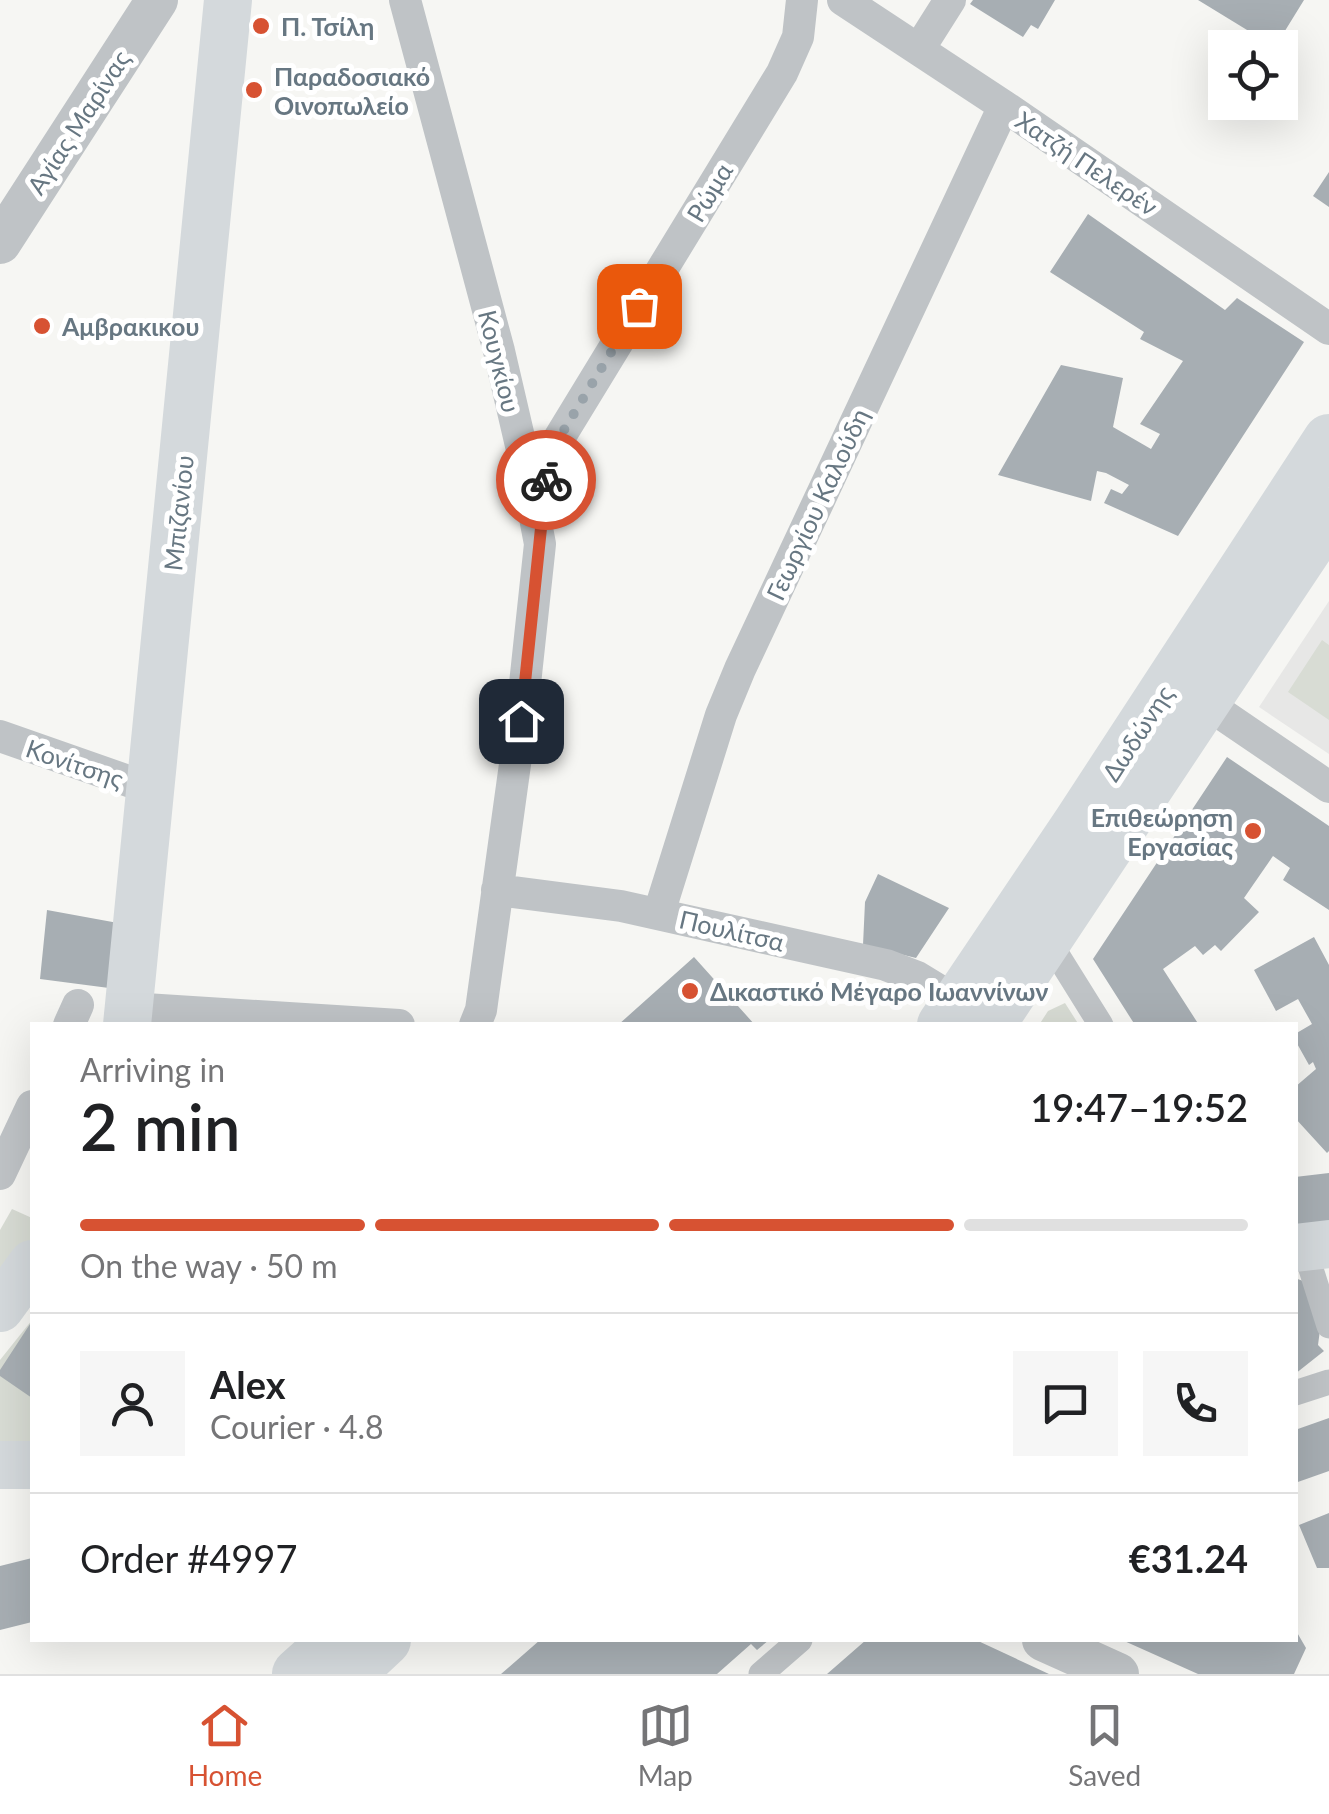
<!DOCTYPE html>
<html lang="en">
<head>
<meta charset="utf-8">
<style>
	body { margin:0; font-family:Lato,sans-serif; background:#f6f6f6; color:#202124; height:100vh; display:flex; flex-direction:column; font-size:38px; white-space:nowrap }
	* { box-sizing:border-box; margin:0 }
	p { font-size:32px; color:#757577 }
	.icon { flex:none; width:55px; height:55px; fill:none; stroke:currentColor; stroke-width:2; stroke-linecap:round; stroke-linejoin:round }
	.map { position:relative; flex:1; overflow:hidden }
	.panel { position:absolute; left:30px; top:1022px; width:1268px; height:620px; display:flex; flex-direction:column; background:#fff; border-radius:0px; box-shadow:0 10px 40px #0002 }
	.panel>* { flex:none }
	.fabs { position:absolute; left:1208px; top:30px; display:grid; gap:20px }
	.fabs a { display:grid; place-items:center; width:90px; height:90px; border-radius:0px; background:#fff; box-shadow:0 10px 40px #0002; font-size:50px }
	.pin { position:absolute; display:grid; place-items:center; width:85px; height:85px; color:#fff; margin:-42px; border-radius:20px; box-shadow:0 5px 15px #0006 }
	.courier { position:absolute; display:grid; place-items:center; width:100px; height:100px; margin:-50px; border:8px solid #d75232; border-radius:50%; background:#fff; color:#222; box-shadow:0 2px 12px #0007 }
	.headline em { font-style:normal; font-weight:600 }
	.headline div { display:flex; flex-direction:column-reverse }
	.headline { display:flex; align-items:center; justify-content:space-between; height:170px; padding:0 50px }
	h1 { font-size:65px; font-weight:600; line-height:75px }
	.bar { display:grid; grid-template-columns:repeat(4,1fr); gap:15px 10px; align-content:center; height:120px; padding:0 50px }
	.bar i { height:12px; border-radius:8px; background:#e0e0e0 }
	.bar .current { background:#d75232 }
	.bar p { grid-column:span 4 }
	.line { display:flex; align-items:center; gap:25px; padding:0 50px; border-top:2px solid #e0e0e0 }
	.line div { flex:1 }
	.round { display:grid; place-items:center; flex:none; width:105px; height:105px; border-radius:0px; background:#f6f6f6 }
	.menu { display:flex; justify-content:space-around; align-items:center; height:140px; border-top:2px solid #e0e0e0; background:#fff; font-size:28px; color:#757577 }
	.menu a { display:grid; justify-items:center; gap:5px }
	.menu .current { color:#d75232 }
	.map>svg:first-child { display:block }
	.built { fill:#e7e7e6 }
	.green { fill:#d8dcd4 }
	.building { fill:#a7aeb3 }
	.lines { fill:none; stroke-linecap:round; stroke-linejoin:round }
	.pedestrian { stroke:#bfc3c6; stroke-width:25 }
	.minor { stroke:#bfc3c6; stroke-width:32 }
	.tertiary { stroke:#bfc3c6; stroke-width:42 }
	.secondary { stroke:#d4d9dc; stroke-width:48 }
	.primary { stroke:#d4d9dc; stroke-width:52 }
	.done { stroke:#99a3aa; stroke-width:10; stroke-dasharray:0 18 }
	.route { stroke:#d75232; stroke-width:12 }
	.poi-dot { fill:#d75232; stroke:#fff; stroke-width:4 }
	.labels { text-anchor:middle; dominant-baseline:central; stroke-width:10; stroke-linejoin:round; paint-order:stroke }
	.poi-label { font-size:25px; font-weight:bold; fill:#677782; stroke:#fff; text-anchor:start }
	.street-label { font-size:25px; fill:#677782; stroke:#fff }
</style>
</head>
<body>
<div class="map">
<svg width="1329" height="1674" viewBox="0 0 1329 1674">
	<rect width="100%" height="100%" fill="#f6f6f3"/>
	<path class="built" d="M 1329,601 L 1329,754 L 1259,707 Z"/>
	<path class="green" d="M 1322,640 L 1329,645 L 1329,720 L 1288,692 Z
		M 1065,1003 L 1079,1025 L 1039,1025 L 1048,1011 Z
		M 12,1209 L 32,1218 L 32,1240 L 0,1284 L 0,1230 Z
		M 32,1320 L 32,1446 L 0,1454 L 0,1360 Z"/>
	<path class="building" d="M 973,0 L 1055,0 L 1038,29 L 1031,25 L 1023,37 L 970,4 Z
		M 1198,0 L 1304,0 L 1275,47 Z
		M 1329,172 L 1329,207 L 1313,196 Z
		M 1088,214 L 1225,310 L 1237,298 L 1304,342 L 1178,536 L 1104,503 L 1111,489 L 1122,494 L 1129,485 L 1106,473 L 1097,471 L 1091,501 L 998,475 L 1061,365 L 1123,378 L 1113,427 L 1151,449 L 1160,434 L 1140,424 L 1183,361 L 1140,339 L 1144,332 L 1050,272 Z
		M 1227,757 L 1329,826 L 1329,910 L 1283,880 L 1290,868 L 1273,856 L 1244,898 L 1259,912 L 1221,951 L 1215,945 L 1203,955 L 1195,946 L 1163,969 L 1199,1025 L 1135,1025 L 1093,959 Z
		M 878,874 L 949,908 L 916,958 L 863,945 L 865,902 Z
		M 47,910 L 118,923 L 109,988 L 40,979 Z
		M 1314,937 L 1329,965 L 1329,1151 L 1327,1153 L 1295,1118 L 1295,1087 L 1316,1069 L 1313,1062 L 1309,1065 L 1295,1040 L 1295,1034 L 1312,1024 L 1298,999 L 1276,1011 L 1254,970 Z
		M 694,957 L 755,1025 L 618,1025 Z
		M 1329,1173 L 1329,1223 L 1295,1226 L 1295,1177 Z
		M 1295,1278 L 1303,1281 L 1320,1330 L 1318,1345 L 1324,1351 L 1295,1374 Z
		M 32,1321 L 32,1398 L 0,1376 L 0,1370 Z
		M 1329,1418 L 1329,1471 L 1295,1483 L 1295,1430 Z
		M 1329,1513 L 1329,1568 L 1317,1568 L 1299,1525 Z
		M 32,1558 L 32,1622 L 0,1630 L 0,1566 Z
		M 1295,1629 L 1306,1648 L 1294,1674 L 1198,1674 L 1122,1640 L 1295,1640 Z
		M 540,1640 L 769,1640 L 757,1650 L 751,1644 L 717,1674 L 501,1674 Z
		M 866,1640 L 976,1640 L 1049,1674 L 827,1674 Z"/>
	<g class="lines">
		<path class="pedestrian" d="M 1048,940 L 1101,1025
			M 1304,1247 L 1329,1326
			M 1295,1393 L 1329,1382
			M 761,1674 L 800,1640"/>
		<path class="minor" d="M 405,0 L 499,351 L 522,450 L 540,544 L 521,721 L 481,1010 L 475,1025
			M 843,0 L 1004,106 L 1329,329
			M 919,49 L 950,0
			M 542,511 L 546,476 L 558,440 L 782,73 L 798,37 L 802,0
			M 1204,702 L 1329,787
			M 0,736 L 151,789
			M 497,890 L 621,906 L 886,965 L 917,977 L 958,1002
			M 659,913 L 721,715 L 740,669 L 1004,106
			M 129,1008 L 399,1025
			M 69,1025 L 78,1005
			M 0,1174 L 32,1106"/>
		<path class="tertiary" d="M 0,243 L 157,0
			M 1043,1640 L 1118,1674"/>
		<path class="secondary" d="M 127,1025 L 228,0
			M 1295,1248 L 1329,1244
			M 0,1308 L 32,1264
			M 0,1465 L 32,1465"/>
		<path class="primary" d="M 943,1025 L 1079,823 L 1329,440
			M 989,1025 L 1329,514
			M 298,1674 L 336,1640
			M 349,1674 L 385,1640"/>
	</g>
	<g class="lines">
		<path class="done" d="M 546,480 L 558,440 L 639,306"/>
		<path class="route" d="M 521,721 L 546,480"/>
	</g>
	<g class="poi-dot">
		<circle cx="261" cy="26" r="10"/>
		<circle cx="254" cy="90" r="10"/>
		<circle cx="42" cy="326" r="10"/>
		<circle cx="1253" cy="831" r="10"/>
		<circle cx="690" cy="991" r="10"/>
	</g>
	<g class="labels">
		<g class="poi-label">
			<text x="281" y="26">Π. Τσίλη</text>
			<text x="274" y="76">Παραδοσιακό<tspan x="274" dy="29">Οινοπωλείο</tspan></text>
			<text x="62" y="326">Αμβρακικου</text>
			<text x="1233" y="817" text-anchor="end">Επιθεώρηση<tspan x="1233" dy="29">Εργασίας</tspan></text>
			<text x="710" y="991">Δικαστικό Μέγαρο Ιωαννίνων</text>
		</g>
		<g class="street-label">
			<text transform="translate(78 122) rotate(-57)">Αγίας Μαρίνας</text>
			<text transform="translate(1087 163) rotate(34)">Χατζή Πελερέν</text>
			<text transform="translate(709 192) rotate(-59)">Ρώμα</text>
			<text transform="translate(500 361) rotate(76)">Κουγκίου</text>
			<text transform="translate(817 504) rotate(-65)">Γεωργίου Καλούδη</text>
			<text transform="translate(178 513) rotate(-84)">Μπιζανίου</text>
			<text transform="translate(1137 733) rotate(-57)">Δωδώνης</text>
			<text transform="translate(75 763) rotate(19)">Κονίτσης</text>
			<text transform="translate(732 930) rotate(13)">Πουλίτσα</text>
		</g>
	</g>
</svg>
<div class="fabs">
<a><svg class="icon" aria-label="locate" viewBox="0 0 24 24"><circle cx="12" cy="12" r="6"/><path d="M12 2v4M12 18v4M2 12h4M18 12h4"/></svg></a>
</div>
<div class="pin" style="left:639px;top:306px;background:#ea580c"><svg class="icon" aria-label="bag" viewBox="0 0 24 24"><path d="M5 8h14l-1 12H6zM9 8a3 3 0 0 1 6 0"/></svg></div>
<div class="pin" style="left:521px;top:721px;background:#1f2937"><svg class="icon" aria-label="home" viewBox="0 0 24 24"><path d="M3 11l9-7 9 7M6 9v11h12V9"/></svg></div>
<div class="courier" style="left:546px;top:480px"><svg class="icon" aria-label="bike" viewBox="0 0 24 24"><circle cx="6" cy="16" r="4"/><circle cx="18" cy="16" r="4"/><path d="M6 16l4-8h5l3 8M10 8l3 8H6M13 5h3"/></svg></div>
<section class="panel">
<div class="headline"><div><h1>2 min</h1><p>Arriving in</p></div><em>19:47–19:52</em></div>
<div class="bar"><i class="current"></i><i class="current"></i><i class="current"></i><i></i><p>On the way · 50 m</p></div>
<div class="line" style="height:180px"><a class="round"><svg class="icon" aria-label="person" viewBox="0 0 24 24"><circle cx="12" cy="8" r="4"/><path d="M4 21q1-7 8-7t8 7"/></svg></a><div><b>Alex</b><p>Courier · 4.8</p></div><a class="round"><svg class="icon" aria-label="chat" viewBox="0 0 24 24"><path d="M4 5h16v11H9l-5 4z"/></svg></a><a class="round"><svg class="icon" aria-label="phone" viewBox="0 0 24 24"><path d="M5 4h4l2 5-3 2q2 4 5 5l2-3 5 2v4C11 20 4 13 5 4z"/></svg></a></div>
<div class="line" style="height:130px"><div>Order #4997</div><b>€31.24</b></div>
</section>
</div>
<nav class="menu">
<a class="current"><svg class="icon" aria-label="home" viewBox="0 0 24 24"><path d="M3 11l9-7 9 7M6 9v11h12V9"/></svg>Home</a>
<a><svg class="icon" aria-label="map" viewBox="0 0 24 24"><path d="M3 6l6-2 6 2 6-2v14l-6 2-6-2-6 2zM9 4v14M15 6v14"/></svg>Map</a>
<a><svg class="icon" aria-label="saved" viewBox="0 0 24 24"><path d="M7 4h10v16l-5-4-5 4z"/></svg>Saved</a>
</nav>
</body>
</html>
